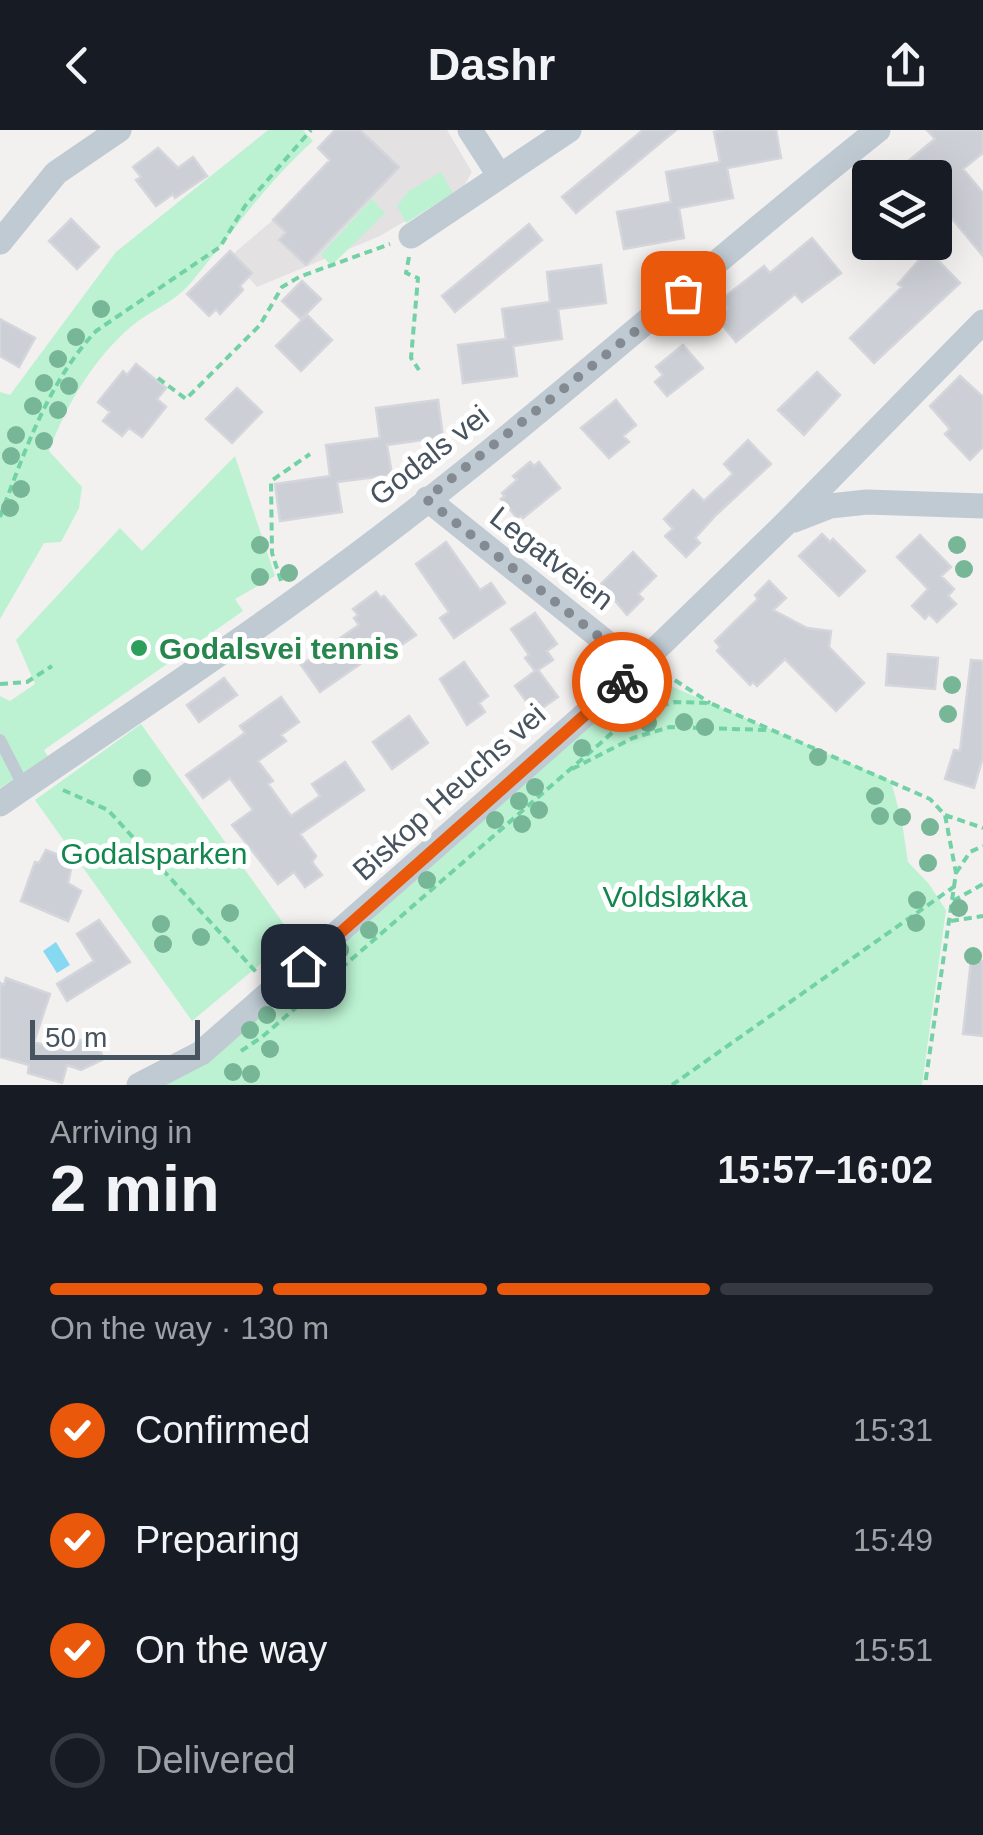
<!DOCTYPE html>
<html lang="en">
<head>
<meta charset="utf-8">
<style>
	body { margin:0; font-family:Arial,sans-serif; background:#20242c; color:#f1f3f6; height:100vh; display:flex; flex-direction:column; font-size:38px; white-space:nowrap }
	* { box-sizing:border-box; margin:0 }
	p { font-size:32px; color:#9ea1a6 }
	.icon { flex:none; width:55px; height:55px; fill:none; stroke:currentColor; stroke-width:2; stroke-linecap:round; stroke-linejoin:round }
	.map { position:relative; height:955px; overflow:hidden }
	.sheet { display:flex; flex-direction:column; background:#171b24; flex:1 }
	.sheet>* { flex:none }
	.controls { position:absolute; left:852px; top:30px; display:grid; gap:20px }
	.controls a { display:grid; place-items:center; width:100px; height:100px; border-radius:10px; background:#171b24; box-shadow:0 10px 40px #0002; font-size:50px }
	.scale { position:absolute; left:30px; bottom:25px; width:170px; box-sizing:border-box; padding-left:10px; border:5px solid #47535f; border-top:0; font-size:28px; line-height:35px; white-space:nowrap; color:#47535f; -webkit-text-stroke:8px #fff; paint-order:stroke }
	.pin { position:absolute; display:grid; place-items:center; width:85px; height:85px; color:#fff; margin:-42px; border-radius:20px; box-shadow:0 5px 15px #0006 }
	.courier { position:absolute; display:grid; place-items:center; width:100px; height:100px; margin:-50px; border:8px solid #ea580c; border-radius:50%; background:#fff; color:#222; box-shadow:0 2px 12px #0007 }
	.headline em { font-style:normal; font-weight:800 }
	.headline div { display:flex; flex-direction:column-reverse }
	.headline { display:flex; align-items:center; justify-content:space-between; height:170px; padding:0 50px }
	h1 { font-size:65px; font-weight:800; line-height:75px }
	.bar { display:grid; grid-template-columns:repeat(4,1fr); gap:15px 10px; align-content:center; height:120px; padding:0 50px }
	.bar i { height:12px; border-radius:8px; background:#363941 }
	.bar .on { background:#ea580c }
	.bar p { grid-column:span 4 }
	ol { padding:0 50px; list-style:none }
	li { display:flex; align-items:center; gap:30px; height:110px }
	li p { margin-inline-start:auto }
	li .icon { padding:10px; border-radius:50%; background:#ea580c; color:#fff; stroke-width:4 }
	li:last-child { color:#9ea1a6 }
	li i { width:55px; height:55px; border:5px solid #363941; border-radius:50% }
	header { display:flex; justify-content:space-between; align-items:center; height:130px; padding:0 50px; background:#171b24; font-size:45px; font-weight:800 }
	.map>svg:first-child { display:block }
	.education { fill:#e4e1e2 }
	.green { fill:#bcf2d2 }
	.water { fill:#87d9f1 }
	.building { fill:#cccfd5; stroke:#d4d6dc; stroke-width:2.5 }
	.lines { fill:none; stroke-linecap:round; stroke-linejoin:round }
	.path { stroke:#72d2a5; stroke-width:4; stroke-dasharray:8 5; stroke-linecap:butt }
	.lane { stroke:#c0cad3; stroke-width:12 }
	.street { stroke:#c0cad3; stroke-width:25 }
	.tree { fill:#77b697 }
	.done { stroke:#838a92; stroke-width:10; stroke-dasharray:0 18 }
	.route { stroke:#ea580c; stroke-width:12 }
	.leisure-dot { fill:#2e9e5b; stroke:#fff; stroke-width:4 }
	.labels { text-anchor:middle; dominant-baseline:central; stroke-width:10; stroke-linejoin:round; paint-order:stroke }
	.street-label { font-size:30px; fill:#47535f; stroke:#fff }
	.leisure-label { font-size:30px; font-weight:bold; fill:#27864d; stroke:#fff; text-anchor:start }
	.park-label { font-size:30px; fill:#12864e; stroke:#fff }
</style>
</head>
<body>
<header><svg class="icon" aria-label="back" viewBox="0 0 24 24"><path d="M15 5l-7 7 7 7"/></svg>Dashr<svg class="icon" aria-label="share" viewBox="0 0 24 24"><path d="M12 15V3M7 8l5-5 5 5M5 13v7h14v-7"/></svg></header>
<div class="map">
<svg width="983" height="955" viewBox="0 0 983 955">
	<rect width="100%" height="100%" fill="#f3f0f0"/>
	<path class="education" d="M 335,0 L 447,0 L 472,42 L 464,56 L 380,106 L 257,157 L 248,147 L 252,142 L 233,124 L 273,90 L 330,31 L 318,18 Z"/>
	<path class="green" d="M 268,0 L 303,0 L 313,11 C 265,54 230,106 189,155 C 174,172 150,181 133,195 C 94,228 67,273 49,321 L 82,357 L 79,378 L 61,412 L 44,413 L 0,489 L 0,262 L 10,265 L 116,122 Z
		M 441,42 L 453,63 L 406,93 L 397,76 L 409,61 Z
		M 372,69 L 385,83 L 331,136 L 321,124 Z
		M 235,326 L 275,446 L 235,469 L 243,481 L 44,620 L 49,628 L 0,658 L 0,566 L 10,571 L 35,554 L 16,510 L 120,398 L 142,421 Z
		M 645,545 L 891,651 L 902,692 L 908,732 L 929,754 L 946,780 L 922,955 L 132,955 L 201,919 Z
		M 141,594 L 293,807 L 192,891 L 35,670 Z"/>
	<path class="water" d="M 56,812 L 70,835 L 57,843 L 43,821 Z"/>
	<path class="building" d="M 335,0 L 360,0 L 399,37 L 306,135 L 279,110 L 286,102 L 273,90 L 330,30 L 318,18 Z
		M 643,0 L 676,0 L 576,83 L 562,67 Z
		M 726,0 L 776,0 L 781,28 L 727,38 L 733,68 L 679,78 L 684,108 L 624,119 L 617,82 L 671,72 L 666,42 L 720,32 L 714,2 Z
		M 927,0 L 983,0 L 983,23 L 963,39 L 983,63 L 983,126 L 935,68 L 935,48 L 918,48 L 906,33 L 935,9 Z
		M 158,18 L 178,38 L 193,27 L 207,46 L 175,68 L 173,64 L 156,76 L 136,50 L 141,47 L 133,37 Z
		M 71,89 L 99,117 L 77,139 L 49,111 Z
		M 529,94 L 542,110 L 455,182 L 442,166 Z
		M 812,108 L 841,143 L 802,172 L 795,164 L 736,212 L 716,187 L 728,178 L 721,170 L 764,136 L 770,143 Z
		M 928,120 L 960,153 L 874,233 L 850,208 L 902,157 L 898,154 Z
		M 230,121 L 252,143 L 240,156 L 243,160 L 220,184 L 216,179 L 209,186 L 187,164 Z
		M 601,135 L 606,173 L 558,179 L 562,209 L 513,216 L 517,246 L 463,253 L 458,215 L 506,209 L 502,179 L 550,172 L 547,142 Z
		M 302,151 L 321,169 L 301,189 L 282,171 Z
		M 307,185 L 332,210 L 301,241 L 276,216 Z
		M 0,189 L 35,208 L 19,237 L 0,226 Z
		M 683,215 L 703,238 L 667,266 L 655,252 L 663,245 L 656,237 Z
		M 136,234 L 166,258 L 157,269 L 166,277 L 142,307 L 129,298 L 122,306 L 103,291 L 110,282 L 98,272 L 123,241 L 127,245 Z
		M 817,242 L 840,265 L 804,305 L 778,280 Z
		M 960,246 L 983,267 L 983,317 L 970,330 L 945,304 L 950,299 L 930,276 Z
		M 237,258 L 262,282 L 232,313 L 206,289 Z
		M 438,270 L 443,307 L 387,315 L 392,345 L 337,352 L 342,382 L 280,391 L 275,354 L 330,346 L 326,315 L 380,308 L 376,278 Z
		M 616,270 L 636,295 L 623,306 L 629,312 L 609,328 L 581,298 Z
		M 748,310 L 771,334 L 717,384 L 695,408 L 700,413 L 686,427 L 665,406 L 673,399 L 664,389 L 693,360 L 704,371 L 733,344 L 724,334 Z
		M 530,332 L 534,336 L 539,332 L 560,358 L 523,388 L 521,386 L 517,388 L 501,369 L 505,366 L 502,363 L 517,350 L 513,346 Z
		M 822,404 L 830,412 L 833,409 L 865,441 L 839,466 L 799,426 Z
		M 920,405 L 951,437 L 941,446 L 954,459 L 948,466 L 956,474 L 937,492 L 929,484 L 925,489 L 912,476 L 928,459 L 897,427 Z
		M 446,412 L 480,460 L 491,453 L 505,473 L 454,508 L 440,488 L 449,482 L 416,434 Z
		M 633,422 L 656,446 L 638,464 L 643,469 L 627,485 L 601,454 Z
		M 769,451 L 786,468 L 773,480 L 807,498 L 831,501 L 829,517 L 864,553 L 836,581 L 785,529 L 757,556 L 753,552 L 750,555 L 717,521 L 720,517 L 715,511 L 758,469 L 755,465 Z
		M 376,462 L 381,468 L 384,466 L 416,505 L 383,528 L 376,523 L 320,562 L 301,535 L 359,495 L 354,488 L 358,485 L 353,479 Z
		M 535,483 L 557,514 L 547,521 L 553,530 L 538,540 L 558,567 L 535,583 L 515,556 L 535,541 L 525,528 L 529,525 L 511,499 Z
		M 888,524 L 938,528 L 935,559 L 886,555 Z
		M 971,530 L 983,531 L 983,627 L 974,658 L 945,649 L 954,620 L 960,621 Z
		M 464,532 L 488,566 L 479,573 L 485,582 L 467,595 L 440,549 Z
		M 224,548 L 237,565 L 199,592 L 187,575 Z
		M 281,567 L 299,592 L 281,605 L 286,611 L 258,631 L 273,651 L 268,654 L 291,686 L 320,666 L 312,654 L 345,632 L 364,660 L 300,704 L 316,726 L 312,732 L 322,745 L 305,757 L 294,742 L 278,754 L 232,695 L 253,680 L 230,648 L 203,668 L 186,645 L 245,603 L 240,596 Z
		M 409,586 L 428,613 L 392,639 L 373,612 Z
		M 46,720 L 65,728 L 63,732 L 72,735 L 68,753 L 81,761 L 68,791 L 21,771 L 35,732 L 39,733 Z
		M 99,790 L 130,832 L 67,871 L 57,854 L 94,831 L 77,804 Z
		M 971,830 L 983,831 L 983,906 L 963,904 Z
		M 6,848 L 50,864 L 34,912 L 60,920 L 92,905 L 104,929 L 81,940 L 67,935 L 62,953 L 28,943 L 29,935 L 0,927 L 0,853 L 4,855 Z"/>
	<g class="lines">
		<path class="path" d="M 409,127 L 406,143 L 418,148 L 411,228 L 419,240
			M 158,248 L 186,269 L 260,195 L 282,157 L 299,147 L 390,114
			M 0,387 C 24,323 48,252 96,201 L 220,117 L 245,76 L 311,0
			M 281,451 L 272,423 L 271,351 L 310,324
			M 664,543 L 710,573
			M 0,554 L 27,552 L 52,536
			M 645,565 L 670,571
			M 572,639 L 633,608 L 670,597 L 768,600
			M 63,660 L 108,680 L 257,843
			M 945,685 L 983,698
			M 956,743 L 970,722 L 983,716
			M 953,771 L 983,754
			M 951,791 L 983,786
			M 241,921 L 262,907 L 635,583 L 675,572 L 710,573 L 930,669 L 945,685 L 956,743 L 925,955
			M 672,955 L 955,756"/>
		<path class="lane" d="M 0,610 L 24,657"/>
		<path class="street" d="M 470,0 L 499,45
			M 411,106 L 569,0
			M 0,112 L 56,43 L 119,0
			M 427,369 L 637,537
			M 794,390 L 830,376 L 867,372 L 983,376
			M 0,674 C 104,602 210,533 312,458 C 509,316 688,151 878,0
			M 139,955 L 201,923 L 621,553 L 785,394 L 983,192"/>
	</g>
	<g class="tree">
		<circle cx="101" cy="179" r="9"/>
		<circle cx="76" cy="207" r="9"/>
		<circle cx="58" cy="229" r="9"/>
		<circle cx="44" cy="253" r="9"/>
		<circle cx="69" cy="256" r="9"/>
		<circle cx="33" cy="276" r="9"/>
		<circle cx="58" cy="280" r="9"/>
		<circle cx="16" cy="305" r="9"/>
		<circle cx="44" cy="311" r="9"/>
		<circle cx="11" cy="326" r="9"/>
		<circle cx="21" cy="359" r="9"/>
		<circle cx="10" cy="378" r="9"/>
		<circle cx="260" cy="415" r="9"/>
		<circle cx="957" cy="415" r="9"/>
		<circle cx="964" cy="439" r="9"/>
		<circle cx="289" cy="443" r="9"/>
		<circle cx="260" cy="447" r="9"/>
		<circle cx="952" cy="555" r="9"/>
		<circle cx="641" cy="573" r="9"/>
		<circle cx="948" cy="584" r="9"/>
		<circle cx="684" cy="592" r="9"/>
		<circle cx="648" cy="593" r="9"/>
		<circle cx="705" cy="597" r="9"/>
		<circle cx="582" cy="618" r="9"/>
		<circle cx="818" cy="627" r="9"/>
		<circle cx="142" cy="648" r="9"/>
		<circle cx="535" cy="657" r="9"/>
		<circle cx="875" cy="666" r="9"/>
		<circle cx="519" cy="671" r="9"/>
		<circle cx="539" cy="680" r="9"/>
		<circle cx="880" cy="686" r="9"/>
		<circle cx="902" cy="687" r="9"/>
		<circle cx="495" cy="690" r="9"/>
		<circle cx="522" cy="694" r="9"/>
		<circle cx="930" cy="697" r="9"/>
		<circle cx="928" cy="733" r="9"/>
		<circle cx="427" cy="750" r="9"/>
		<circle cx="917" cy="770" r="9"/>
		<circle cx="959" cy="778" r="9"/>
		<circle cx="230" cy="783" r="9"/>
		<circle cx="916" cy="793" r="9"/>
		<circle cx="161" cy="794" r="9"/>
		<circle cx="369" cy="800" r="9"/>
		<circle cx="201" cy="807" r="9"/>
		<circle cx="163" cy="814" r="9"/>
		<circle cx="340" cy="820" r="9"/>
		<circle cx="973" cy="826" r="9"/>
		<circle cx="322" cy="835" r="9"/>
		<circle cx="306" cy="851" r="9"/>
		<circle cx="288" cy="865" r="9"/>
		<circle cx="267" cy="885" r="9"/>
		<circle cx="250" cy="900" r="9"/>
		<circle cx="270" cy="919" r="9"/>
		<circle cx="233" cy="942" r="9"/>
		<circle cx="251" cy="944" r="9"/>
	</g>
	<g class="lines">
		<path class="done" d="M 622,552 L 637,537 L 426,369 L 683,163"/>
		<path class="route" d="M 303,836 L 622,552"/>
	</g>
	<circle class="leisure-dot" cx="139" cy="518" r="10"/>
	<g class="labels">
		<g class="street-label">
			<text transform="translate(429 325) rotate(-38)">Godals vei</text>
			<text transform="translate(552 428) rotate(38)">Legatveien</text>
			<text transform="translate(449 662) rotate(-42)">Biskop Heuchs vei</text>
		</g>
		<g class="leisure-label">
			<text x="159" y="518">Godalsvei tennis</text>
		</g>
		<g class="park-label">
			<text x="154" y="723">Godalsparken</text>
			<text x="675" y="766">Voldsløkka</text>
		</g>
	</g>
</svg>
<div class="controls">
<a><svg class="icon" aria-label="layers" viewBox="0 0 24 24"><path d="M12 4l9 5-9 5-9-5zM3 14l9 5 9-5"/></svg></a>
</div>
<div class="scale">50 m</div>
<div class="pin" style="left:683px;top:163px;background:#ea580c"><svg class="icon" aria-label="bag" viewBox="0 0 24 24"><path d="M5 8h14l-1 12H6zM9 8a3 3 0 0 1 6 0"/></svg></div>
<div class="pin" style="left:303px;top:836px;background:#1f2937"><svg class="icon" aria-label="home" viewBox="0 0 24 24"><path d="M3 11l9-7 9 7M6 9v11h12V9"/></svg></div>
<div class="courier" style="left:622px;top:552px"><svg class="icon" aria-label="bike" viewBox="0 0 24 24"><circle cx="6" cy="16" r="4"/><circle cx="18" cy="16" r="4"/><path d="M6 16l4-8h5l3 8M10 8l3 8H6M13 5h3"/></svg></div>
</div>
<section class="sheet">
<div class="headline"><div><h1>2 min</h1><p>Arriving in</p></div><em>15:57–16:02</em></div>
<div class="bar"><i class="on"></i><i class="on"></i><i class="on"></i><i></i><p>On the way · 130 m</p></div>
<ol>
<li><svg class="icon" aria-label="check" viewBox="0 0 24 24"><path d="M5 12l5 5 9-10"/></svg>Confirmed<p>15:31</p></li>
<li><svg class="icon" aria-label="check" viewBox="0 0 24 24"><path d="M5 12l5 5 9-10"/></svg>Preparing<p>15:49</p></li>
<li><svg class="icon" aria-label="check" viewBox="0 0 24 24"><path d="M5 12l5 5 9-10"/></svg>On the way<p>15:51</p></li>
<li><i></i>Delivered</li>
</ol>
</section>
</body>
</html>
